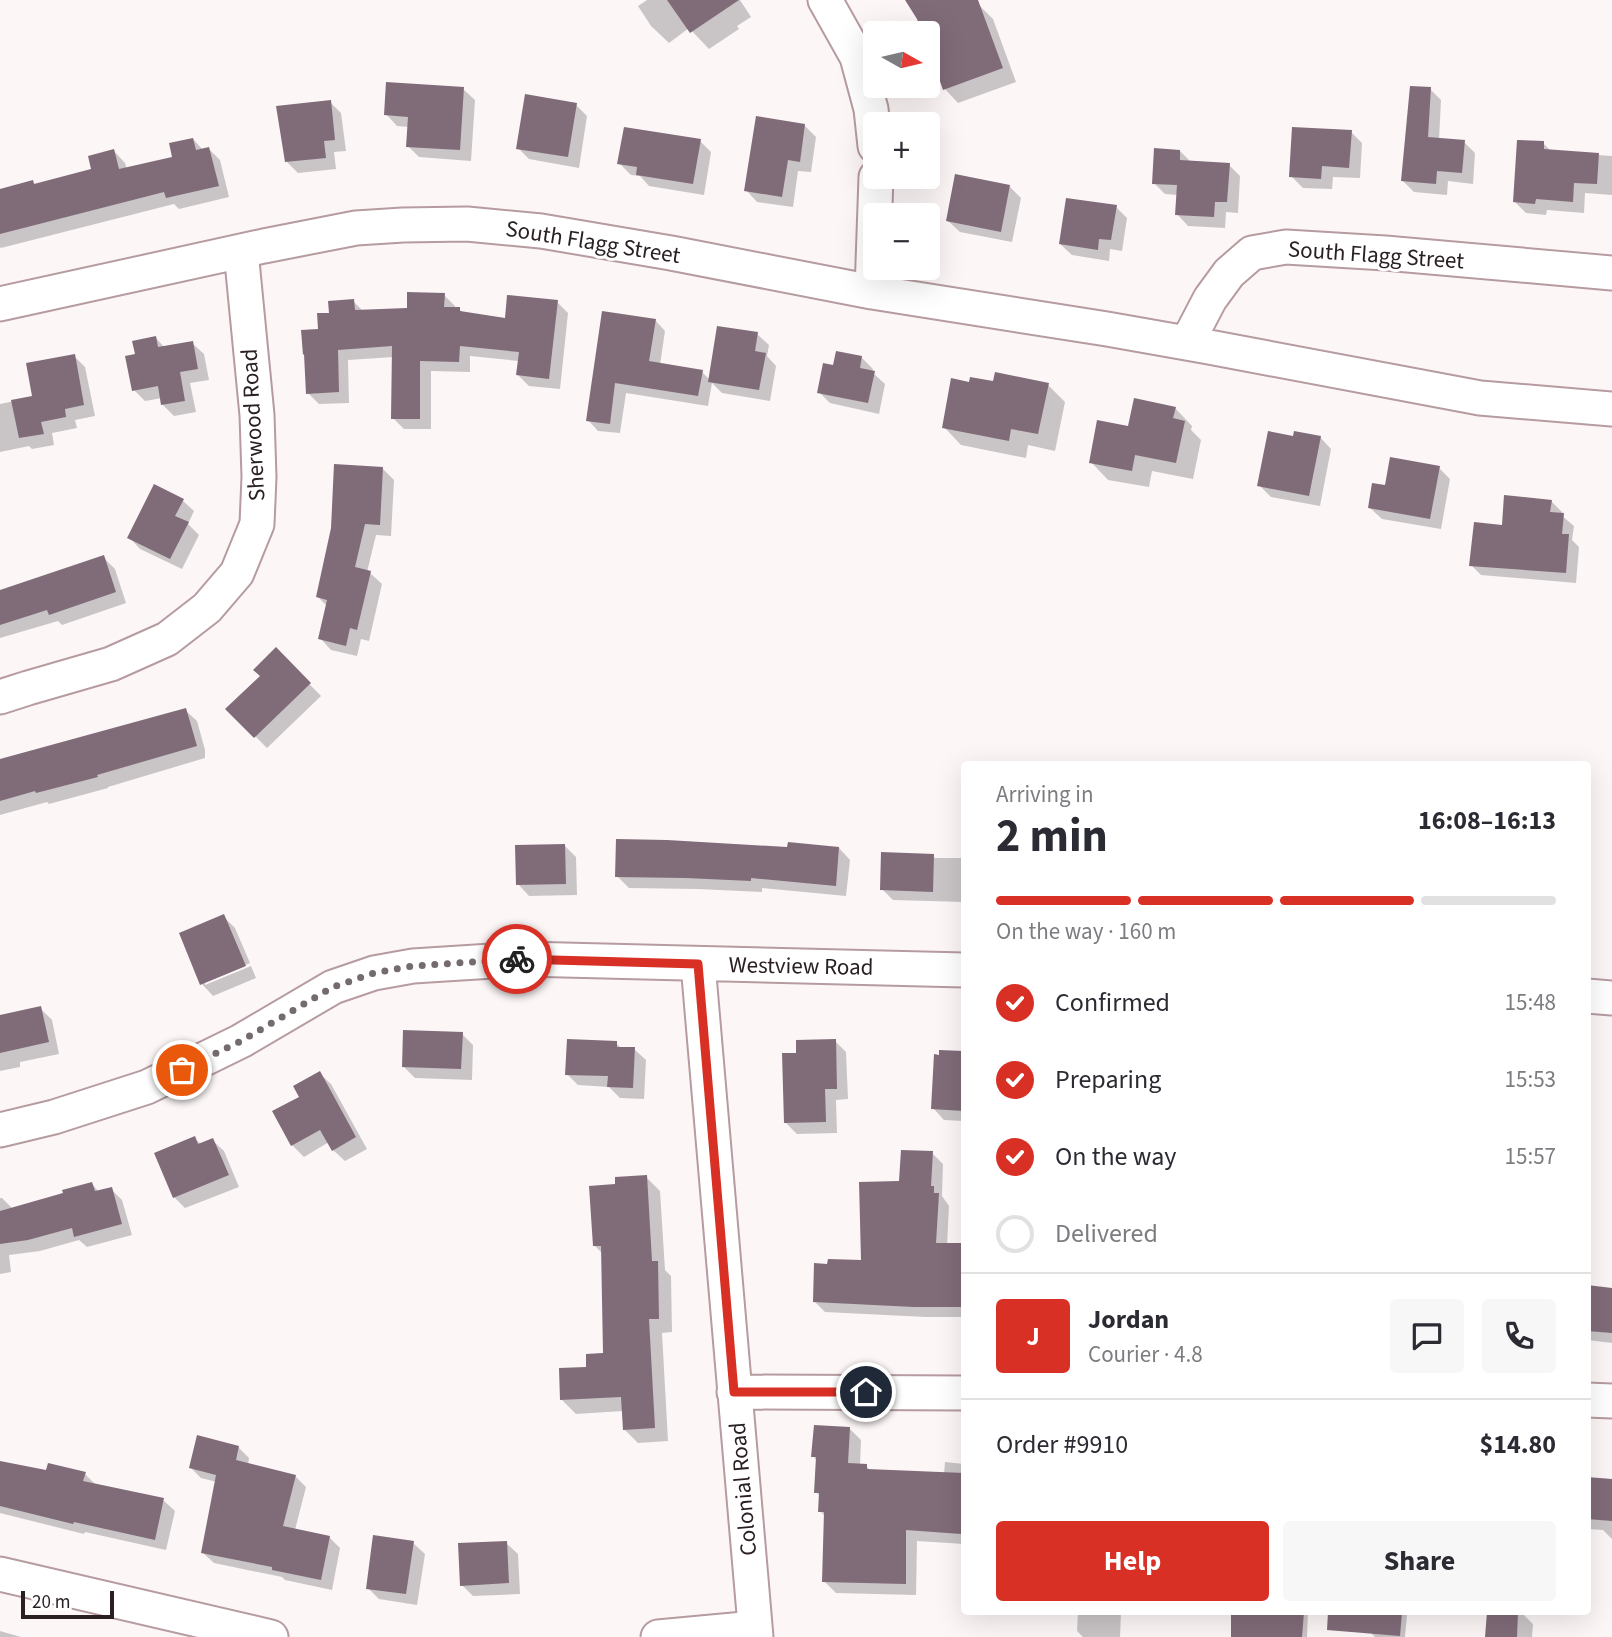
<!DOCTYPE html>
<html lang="en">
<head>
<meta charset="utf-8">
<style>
	body { margin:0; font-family:"Source Sans 3",sans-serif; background:#f7f7f7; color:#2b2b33; height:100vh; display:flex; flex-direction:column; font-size:26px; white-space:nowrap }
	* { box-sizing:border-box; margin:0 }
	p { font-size:23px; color:#7c7c81 }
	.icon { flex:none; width:38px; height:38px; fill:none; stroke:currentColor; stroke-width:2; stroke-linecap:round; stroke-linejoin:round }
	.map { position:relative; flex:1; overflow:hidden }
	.details { position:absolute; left:961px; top:761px; width:630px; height:854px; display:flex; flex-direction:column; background:#fff; border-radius:7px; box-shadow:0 7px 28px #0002 }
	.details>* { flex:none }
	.needle { width:46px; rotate:98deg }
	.controls { position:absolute; left:863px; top:21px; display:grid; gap:14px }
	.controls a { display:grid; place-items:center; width:77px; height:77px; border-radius:7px; background:#fff; box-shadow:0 7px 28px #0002; font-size:35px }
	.scale { position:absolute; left:21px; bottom:18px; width:93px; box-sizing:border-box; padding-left:7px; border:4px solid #2a2022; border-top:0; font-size:19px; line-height:24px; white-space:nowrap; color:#2a2022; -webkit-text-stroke:5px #fff; paint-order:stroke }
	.pin { position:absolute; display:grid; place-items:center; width:60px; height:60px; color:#fff; margin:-30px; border:4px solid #fff; border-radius:50%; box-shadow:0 2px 7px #0007 }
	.courier { position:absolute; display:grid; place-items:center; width:70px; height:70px; margin:-35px; border:5px solid #d93025; border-radius:50%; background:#fff; color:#222; box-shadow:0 2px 9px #0007 }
	.head em { font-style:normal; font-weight:700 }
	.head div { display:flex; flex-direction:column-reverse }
	.head { display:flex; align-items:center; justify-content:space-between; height:119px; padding:0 35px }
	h1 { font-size:46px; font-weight:700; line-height:52px }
	.bar { display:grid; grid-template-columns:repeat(4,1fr); gap:10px 7px; align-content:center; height:84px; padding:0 35px }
	.bar i { height:9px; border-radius:5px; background:#e1e1e2 }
	.bar .on { background:#d93025 }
	.bar p { grid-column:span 4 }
	.line { display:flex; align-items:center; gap:18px; padding:0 35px; border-top:2px solid #e1e1e2 }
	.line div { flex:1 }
	.round { display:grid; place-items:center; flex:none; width:74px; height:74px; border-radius:7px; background:#f7f7f7 }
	ol { padding:0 35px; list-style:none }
	li { display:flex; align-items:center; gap:21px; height:77px }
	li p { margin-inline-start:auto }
	li .icon { padding:7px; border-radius:50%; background:#d93025; color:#fff; stroke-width:4 }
	li:last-child { color:#7c7c81 }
	li i { width:38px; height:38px; border:4px solid #e1e1e2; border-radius:50% }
	.primary-button { display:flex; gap:14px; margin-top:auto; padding:14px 35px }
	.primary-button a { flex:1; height:80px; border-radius:7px; background:#d93025; color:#fff; font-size:28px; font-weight:700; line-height:80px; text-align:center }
	.primary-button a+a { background:#f7f7f7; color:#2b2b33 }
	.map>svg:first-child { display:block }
	.shadow { fill:#0003 }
	.building { fill:#806b79 }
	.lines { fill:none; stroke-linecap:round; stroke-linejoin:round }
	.minor-casing { stroke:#b69ba0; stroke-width:37 }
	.minor { stroke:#fff; stroke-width:33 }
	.done { stroke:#746b6d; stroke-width:7; stroke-dasharray:0 12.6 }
	.route { stroke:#d93025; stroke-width:9 }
	.labels { text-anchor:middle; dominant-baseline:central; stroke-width:6; stroke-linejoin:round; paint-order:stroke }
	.street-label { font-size:23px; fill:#2a2022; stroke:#fff }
</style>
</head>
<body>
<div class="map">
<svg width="1612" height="1637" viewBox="0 0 1612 1637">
	<rect width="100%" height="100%" fill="#fcf6f7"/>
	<path class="shadow" d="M 647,0 L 740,0 L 751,17 L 737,26 L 739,29 L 709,49 L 689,28 L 669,43 L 651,26 L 638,6 Z
		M 907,0 L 958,0 L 979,5 L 993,19 L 1016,82 L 958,103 L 945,89 L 928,42 L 928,33 L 924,33 L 919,18 Z
		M 463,89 L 475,100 L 471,161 L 419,157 L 408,146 L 409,127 L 397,126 L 386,114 Z
		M 1430,89 L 1441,100 L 1439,140 L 1464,142 L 1475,153 L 1473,184 L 1448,181 L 1447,195 L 1414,192 L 1403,181 Z
		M 330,102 L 341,113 L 346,151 L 334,152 L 336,169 L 298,173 L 287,162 Z
		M 576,105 L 587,116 L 579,168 L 529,159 L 518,148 Z
		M 804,125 L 816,137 L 811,172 L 798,171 L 793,207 L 757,202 L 746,190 Z
		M 1351,132 L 1362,143 L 1360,178 L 1333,177 L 1332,189 L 1303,188 L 1291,176 Z
		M 193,139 L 203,150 L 209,149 L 220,160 L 229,197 L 179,209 L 174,204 L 1,248 L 0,247 L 0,191 L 33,182 L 36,185 L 93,170 L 114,151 L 125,163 L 127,169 L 174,158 Z
		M 700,141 L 711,152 L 704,195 L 649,186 L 640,176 L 631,175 L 619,163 Z
		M 1543,143 L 1552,152 L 1612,156 L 1612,195 L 1585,193 L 1584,213 L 1547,210 L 1546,215 L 1526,213 L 1515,202 Z
		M 1180,151 L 1191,162 L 1229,165 L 1240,176 L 1238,213 L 1226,212 L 1225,228 L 1188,226 L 1177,214 L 1178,195 L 1165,194 L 1154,183 Z
		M 1009,186 L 1021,198 L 1012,242 L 960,232 L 948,221 Z
		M 1116,207 L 1127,218 L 1122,251 L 1110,249 L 1109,261 L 1072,255 L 1060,244 Z
		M 444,295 L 455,306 L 455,309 L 459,309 L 464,314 L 506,320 L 557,302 L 568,313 L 560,389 L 529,386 L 518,375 L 519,361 L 470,356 L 470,372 L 431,371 L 431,429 L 404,429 L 393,418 L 394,357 L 348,360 L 349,403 L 319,404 L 308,393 L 319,331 L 330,315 L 353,301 L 364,312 L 408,310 Z
		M 655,320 L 665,331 L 660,365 L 702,372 L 710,380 L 757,334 L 769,345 L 767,356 L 776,366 L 770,401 L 722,393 L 712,383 L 708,406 L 626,393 L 620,433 L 598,431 L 588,420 Z
		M 156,338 L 165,348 L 192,343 L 204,354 L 209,380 L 190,383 L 196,412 L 174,416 L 163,405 L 162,398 L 145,401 L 134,390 L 137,356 Z
		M 74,356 L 85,367 L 95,416 L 75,420 L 77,428 L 52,433 L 54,445 L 32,449 L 29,446 L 0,452 L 0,404 L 34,397 Z
		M 861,357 L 873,369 L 872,372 L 885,384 L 879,414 L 830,403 L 819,392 L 835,367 Z
		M 994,383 L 1048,385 L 1065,402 L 1055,451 L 1028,445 L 1026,458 L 961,445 L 944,427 Z
		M 1175,408 L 1192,426 L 1191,430 L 1201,440 L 1193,479 L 1152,471 L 1149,487 L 1108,480 L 1091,462 L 1129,428 Z
		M 1320,437 L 1331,449 L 1320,506 L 1271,497 L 1259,485 L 1294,438 Z
		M 1439,468 L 1450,479 L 1441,529 L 1382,519 L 1370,508 L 1386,487 Z
		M 383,469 L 394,480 L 391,536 L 376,535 L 367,572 L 370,573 L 382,584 L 369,641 L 361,639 L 357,656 L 331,650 L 320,638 L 327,606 L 317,596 Z
		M 182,500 L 194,511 L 188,524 L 199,535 L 182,569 L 140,549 L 129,537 Z
		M 1551,501 L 1562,512 L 1561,515 L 1574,526 L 1572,540 L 1579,547 L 1576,583 L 1481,575 L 1471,565 L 1503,526 Z
		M 103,557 L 115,569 L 126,603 L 62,625 L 58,621 L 0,638 L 0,590 L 2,591 Z
		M 276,650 L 321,696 L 267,748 L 228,709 L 262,676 Z
		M 185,710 L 197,721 L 205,750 L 205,758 L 108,787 L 108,788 L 49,804 L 47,802 L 0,815 L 0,762 Z
		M 565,846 L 576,857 L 577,895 L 529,896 L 518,884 Z
		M 839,848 L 850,860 L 846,896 L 762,888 L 762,892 L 698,889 L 629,888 L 617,876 L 789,849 Z
		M 933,856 L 935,858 L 964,858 L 964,902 L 893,900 L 882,889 Z
		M 223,916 L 235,928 L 250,963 L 205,982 L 205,985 L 251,966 L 256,978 L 213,996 L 202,984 L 181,934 Z
		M 40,1008 L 52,1020 L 59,1054 L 20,1062 L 20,1067 L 0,1071 L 0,1017 Z
		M 462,1034 L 473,1045 L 472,1080 L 415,1078 L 403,1066 Z
		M 835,1041 L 846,1052 L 848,1099 L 836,1100 L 837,1133 L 797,1134 L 786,1123 L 798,1055 Z
		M 616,1043 L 622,1049 L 634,1049 L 646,1060 L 644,1099 L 620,1098 L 609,1087 L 578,1085 L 567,1074 Z
		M 941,1052 L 964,1053 L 964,1121 L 944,1120 L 933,1108 Z
		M 319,1073 L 331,1084 L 367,1149 L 345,1161 L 333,1150 L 329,1142 L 304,1157 L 292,1145 L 275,1112 L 301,1097 Z
		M 194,1138 L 201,1144 L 212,1140 L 224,1151 L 239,1187 L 185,1208 L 174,1197 Z
		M 932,1153 L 943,1164 L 942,1196 L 949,1206 L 947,1245 L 964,1245 L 964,1317 L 926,1317 L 825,1312 L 814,1301 L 862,1262 L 901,1183 Z
		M 646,1177 L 660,1191 L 665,1270 L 671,1276 L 672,1332 L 662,1333 L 668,1441 L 638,1443 L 624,1429 L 623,1411 L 576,1414 L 562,1400 L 588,1369 L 605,1354 L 603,1254 L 595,1246 L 617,1186 Z
		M 92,1184 L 99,1192 L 111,1189 L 122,1200 L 132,1235 L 87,1247 L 79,1240 L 40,1251 L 9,1255 L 11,1272 L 0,1274 L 0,1198 L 2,1198 L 13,1209 Z
		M 1587,1287 L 1612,1289 L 1612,1343 L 1587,1340 Z
		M 850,1429 L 861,1440 L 860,1465 L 866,1466 L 871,1471 L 944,1474 L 945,1462 L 964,1464 L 964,1544 L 917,1541 L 916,1595 L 836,1593 L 824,1581 L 825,1516 L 820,1511 L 821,1497 L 816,1492 L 817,1461 L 813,1456 Z
		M 238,1447 L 249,1458 L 248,1465 L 295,1476 L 306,1487 L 295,1530 L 330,1538 L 340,1548 L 332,1590 L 285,1580 L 282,1577 L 214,1563 L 203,1553 L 217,1482 L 201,1478 L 190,1467 Z
		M 0,1462 L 47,1472 L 85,1474 L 96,1485 L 163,1500 L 175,1511 L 166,1550 L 85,1532 L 84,1534 L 0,1513 Z
		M 1587,1479 L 1612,1481 L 1612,1539 L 1603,1530 L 1587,1529 Z
		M 413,1543 L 425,1554 L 417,1605 L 379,1599 L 368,1588 Z
		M 506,1543 L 518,1554 L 520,1594 L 473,1596 L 462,1585 Z
		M 1078,1612 L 1121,1612 L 1120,1637 L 1083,1637 L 1077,1631 Z
		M 1233,1612 L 1308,1612 L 1307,1637 L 1233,1637 Z
		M 1372,1612 L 1403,1612 L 1407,1615 L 1405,1637 L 1375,1637 L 1371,1633 Z
		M 1489,1612 L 1521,1612 L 1533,1624 L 1532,1637 L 1487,1637 Z
		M 0,1631 L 21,1637 L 0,1637 Z"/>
	<path class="building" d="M 667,0 L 739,0 L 690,33 Z
		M 905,0 L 978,0 L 1003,68 L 943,90 L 928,47 L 928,33 L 922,33 L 917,19 Z
		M 386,82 L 464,87 L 460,150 L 406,147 L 408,117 L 384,115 Z
		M 1410,86 L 1431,87 L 1428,137 L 1465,140 L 1462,173 L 1437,171 L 1436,184 L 1401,181 Z
		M 525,94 L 577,103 L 568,157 L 516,149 Z
		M 331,100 L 335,140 L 324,141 L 326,158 L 285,162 L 276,106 Z
		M 756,116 L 805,124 L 800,162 L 788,160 L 782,197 L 744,191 Z
		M 624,127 L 701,139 L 693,184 L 636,175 L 637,167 L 617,164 Z
		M 1292,127 L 1352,130 L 1349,168 L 1322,166 L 1321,179 L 1289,177 Z
		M 193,138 L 196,150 L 209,147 L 219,186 L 166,198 L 164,192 L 0,234 L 0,189 L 33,180 L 34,184 L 91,169 L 88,156 L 114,149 L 119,169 L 172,157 L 169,143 Z
		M 1517,140 L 1544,141 L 1544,149 L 1599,153 L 1597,184 L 1574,183 L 1573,202 L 1536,199 L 1535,204 L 1513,202 Z
		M 1154,148 L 1180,150 L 1180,160 L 1230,163 L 1227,202 L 1215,202 L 1214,217 L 1175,215 L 1177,185 L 1152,184 Z
		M 955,174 L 1010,185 L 1001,232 L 946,221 Z
		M 1066,198 L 1117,205 L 1111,240 L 1099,239 L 1098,250 L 1059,244 Z
		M 407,292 L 445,293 L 444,307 L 460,307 L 460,311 L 505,318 L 507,295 L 558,300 L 549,379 L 516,375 L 519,352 L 460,346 L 459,362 L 420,361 L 420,419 L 391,419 L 392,346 L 338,350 L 339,392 L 306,394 L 304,354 L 303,355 L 301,330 L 318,329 L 317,313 L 329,313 L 328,301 L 354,299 L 355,310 L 407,308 Z
		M 602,311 L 656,319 L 649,361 L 703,370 L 698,396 L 615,383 L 610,424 L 586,421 Z
		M 717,326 L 758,332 L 755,351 L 766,353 L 759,390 L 708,382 Z
		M 156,336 L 158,347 L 193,341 L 198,369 L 180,372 L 185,401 L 161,405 L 158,386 L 132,391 L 125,356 L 135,354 L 132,341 Z
		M 836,351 L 862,356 L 860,368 L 875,371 L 868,403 L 817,393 L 823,363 L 833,365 Z
		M 75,354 L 84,405 L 65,409 L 66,417 L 41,422 L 44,434 L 19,438 L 11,400 L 32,396 L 26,363 Z
		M 995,372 L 1049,383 L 1038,434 L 1011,429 L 1009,441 L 942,428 L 951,378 L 969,382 L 970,377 L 993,381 Z
		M 1134,398 L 1176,407 L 1173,418 L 1185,421 L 1176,463 L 1135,455 L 1132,471 L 1089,463 L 1097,420 L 1128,426 Z
		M 1268,431 L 1293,436 L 1294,431 L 1321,436 L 1309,496 L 1257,486 Z
		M 1390,457 L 1440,466 L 1430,519 L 1368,508 L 1372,483 L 1385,485 Z
		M 334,464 L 383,467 L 380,525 L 365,524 L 355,567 L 371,571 L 357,630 L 350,628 L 346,646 L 318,639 L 327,600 L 316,597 L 331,528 Z
		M 154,484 L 184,499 L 175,516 L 189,522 L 170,559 L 127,538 Z
		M 1504,495 L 1552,500 L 1550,512 L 1564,513 L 1562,534 L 1569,534 L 1566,573 L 1469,566 L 1474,522 L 1502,525 Z
		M 104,555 L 116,592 L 49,615 L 47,610 L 0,625 L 0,590 Z
		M 276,647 L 311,683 L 254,738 L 225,709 L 260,676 L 253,670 Z
		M 186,708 L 197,746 L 97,775 L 98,777 L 36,793 L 35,791 L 0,801 L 0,759 Z
		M 616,839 L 667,840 L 787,847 L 788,842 L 839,847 L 836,886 L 751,878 L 751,881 L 686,878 L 615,877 Z
		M 565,844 L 566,884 L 516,885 L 515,845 Z
		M 881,852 L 934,854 L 933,892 L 880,890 Z
		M 224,914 L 246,966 L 200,985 L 179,933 Z
		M 41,1006 L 49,1042 L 0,1053 L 0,1015 Z
		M 403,1030 L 463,1032 L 461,1069 L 402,1067 Z
		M 567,1039 L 617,1041 L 617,1047 L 635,1047 L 633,1088 L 607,1087 L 608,1076 L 565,1075 Z
		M 836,1039 L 837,1089 L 825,1089 L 826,1122 L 784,1123 L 782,1053 L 796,1053 L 796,1040 Z
		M 939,1050 L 964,1051 L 964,1111 L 931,1109 L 934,1054 L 939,1055 Z
		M 320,1071 L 356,1137 L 332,1151 L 320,1130 L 291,1146 L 272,1111 L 299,1097 L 293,1086 Z
		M 195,1136 L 198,1144 L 213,1138 L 229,1175 L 173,1198 L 154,1153 Z
		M 901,1150 L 933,1151 L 931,1186 L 934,1186 L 934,1193 L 939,1193 L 936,1243 L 964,1243 L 964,1307 L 914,1307 L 813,1302 L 814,1263 L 827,1264 L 828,1259 L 861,1260 L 859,1182 L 899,1181 Z
		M 647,1175 L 652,1261 L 658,1261 L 659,1319 L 649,1319 L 655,1428 L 623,1430 L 621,1397 L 560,1400 L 559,1368 L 586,1367 L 586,1354 L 603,1353 L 601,1246 L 593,1246 L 589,1186 L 615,1184 L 615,1177 Z
		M 92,1182 L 95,1191 L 112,1187 L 122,1224 L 74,1237 L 72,1228 L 28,1240 L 0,1244 L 0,1211 L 63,1193 L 62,1190 Z
		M 1587,1285 L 1612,1288 L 1612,1333 L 1587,1331 Z
		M 814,1425 L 850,1427 L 848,1463 L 867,1464 L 867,1469 L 964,1473 L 964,1520 L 962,1520 L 961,1534 L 906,1530 L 906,1584 L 822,1582 L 824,1512 L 818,1512 L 819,1493 L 814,1493 L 816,1457 L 811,1457 Z
		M 197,1435 L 239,1446 L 236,1460 L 296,1475 L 283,1526 L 330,1536 L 321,1580 L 272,1570 L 272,1567 L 201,1553 L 216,1475 L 189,1468 Z
		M 0,1461 L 46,1470 L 48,1463 L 86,1472 L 83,1481 L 164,1498 L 155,1540 L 74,1522 L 73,1524 L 0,1506 Z
		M 1587,1477 L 1612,1479 L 1612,1521 L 1587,1519 Z
		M 373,1535 L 414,1541 L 406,1594 L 366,1589 Z
		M 507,1541 L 509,1583 L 460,1586 L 458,1543 Z
		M 1231,1612 L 1304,1612 L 1302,1637 L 1231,1637 Z
		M 1328,1612 L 1402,1612 L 1400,1636 L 1327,1630 Z
		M 1487,1612 L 1518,1612 L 1517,1637 L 1485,1637 Z"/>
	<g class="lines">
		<g class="minor-casing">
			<path id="minor" d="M 825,0 L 857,57 L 871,109 L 875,146
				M 872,292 L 876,177
				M 0,304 L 264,246 L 356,228 L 403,225 L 467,224 L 541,231 L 671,253 L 872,292 L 1107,329 L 1209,347 L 1480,398 L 1612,409
				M 1187,343 L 1210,299 L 1229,273 L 1252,253 L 1286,247 L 1385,253 L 1612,273
				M 0,697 L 28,688 L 111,664 L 167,639 L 207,608 L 237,573 L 257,524 L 259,477 L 257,415 L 241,251
				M 698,964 L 756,1637
				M 1587,996 L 1612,998
				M 0,1130 L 54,1117 L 147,1087 L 241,1041 L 333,987 L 374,973 L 413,966 L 524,959 L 964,970
				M 734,1392 L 964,1393
				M 1587,1400 L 1612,1401
				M 0,1574 L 271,1637
				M 658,1637 L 755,1628"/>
		</g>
		<use href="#minor" class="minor"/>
	</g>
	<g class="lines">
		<path class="done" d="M 182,1070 L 241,1041 L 333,987 L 374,973 L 413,966 L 517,959"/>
		<path class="route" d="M 517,959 L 698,964 L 734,1392 L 866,1392"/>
	</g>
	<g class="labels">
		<g class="street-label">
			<text transform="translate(593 242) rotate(9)">South Flagg Street</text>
			<text transform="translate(1376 255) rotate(4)">South Flagg Street</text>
			<text transform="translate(253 425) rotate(-93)">Sherwood Road</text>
			<text transform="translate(801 966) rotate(1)">Westview Road</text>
			<text transform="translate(743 1489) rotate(-95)">Colonial Road</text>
		</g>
	</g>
</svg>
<div class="controls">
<a><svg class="needle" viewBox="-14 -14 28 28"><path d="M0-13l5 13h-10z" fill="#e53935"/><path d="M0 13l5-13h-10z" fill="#7c7c81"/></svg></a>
<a>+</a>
<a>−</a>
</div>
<div class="scale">20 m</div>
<div class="pin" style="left:182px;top:1070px;background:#ea580c"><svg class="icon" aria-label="bag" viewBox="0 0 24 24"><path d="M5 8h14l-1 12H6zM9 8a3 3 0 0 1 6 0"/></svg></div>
<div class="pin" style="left:866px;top:1392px;background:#1f2937"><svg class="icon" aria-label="home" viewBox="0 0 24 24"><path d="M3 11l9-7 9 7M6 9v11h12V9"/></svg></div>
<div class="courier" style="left:517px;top:959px"><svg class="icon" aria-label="bike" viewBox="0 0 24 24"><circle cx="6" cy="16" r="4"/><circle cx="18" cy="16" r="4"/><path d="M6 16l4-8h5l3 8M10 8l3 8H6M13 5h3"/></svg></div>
<section class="details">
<div class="head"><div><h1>2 min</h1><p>Arriving in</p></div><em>16:08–16:13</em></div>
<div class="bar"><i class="on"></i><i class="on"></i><i class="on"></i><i></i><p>On the way · 160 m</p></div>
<ol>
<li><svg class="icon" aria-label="check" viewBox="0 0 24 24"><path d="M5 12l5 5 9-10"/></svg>Confirmed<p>15:48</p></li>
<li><svg class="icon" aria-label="check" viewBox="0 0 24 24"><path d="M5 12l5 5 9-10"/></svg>Preparing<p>15:53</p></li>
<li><svg class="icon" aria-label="check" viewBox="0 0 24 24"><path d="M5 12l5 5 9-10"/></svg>On the way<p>15:57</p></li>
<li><i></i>Delivered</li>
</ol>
<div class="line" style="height:126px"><b class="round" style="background:#d93025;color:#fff">J</b><div><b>Jordan</b><p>Courier · 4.8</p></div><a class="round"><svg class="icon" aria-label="chat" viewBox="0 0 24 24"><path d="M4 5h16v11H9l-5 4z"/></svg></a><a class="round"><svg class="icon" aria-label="phone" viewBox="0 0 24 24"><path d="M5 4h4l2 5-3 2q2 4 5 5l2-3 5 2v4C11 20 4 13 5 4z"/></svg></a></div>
<div class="line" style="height:91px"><div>Order #9910</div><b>$14.80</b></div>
<div class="primary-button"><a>Help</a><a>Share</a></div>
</section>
</div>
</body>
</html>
